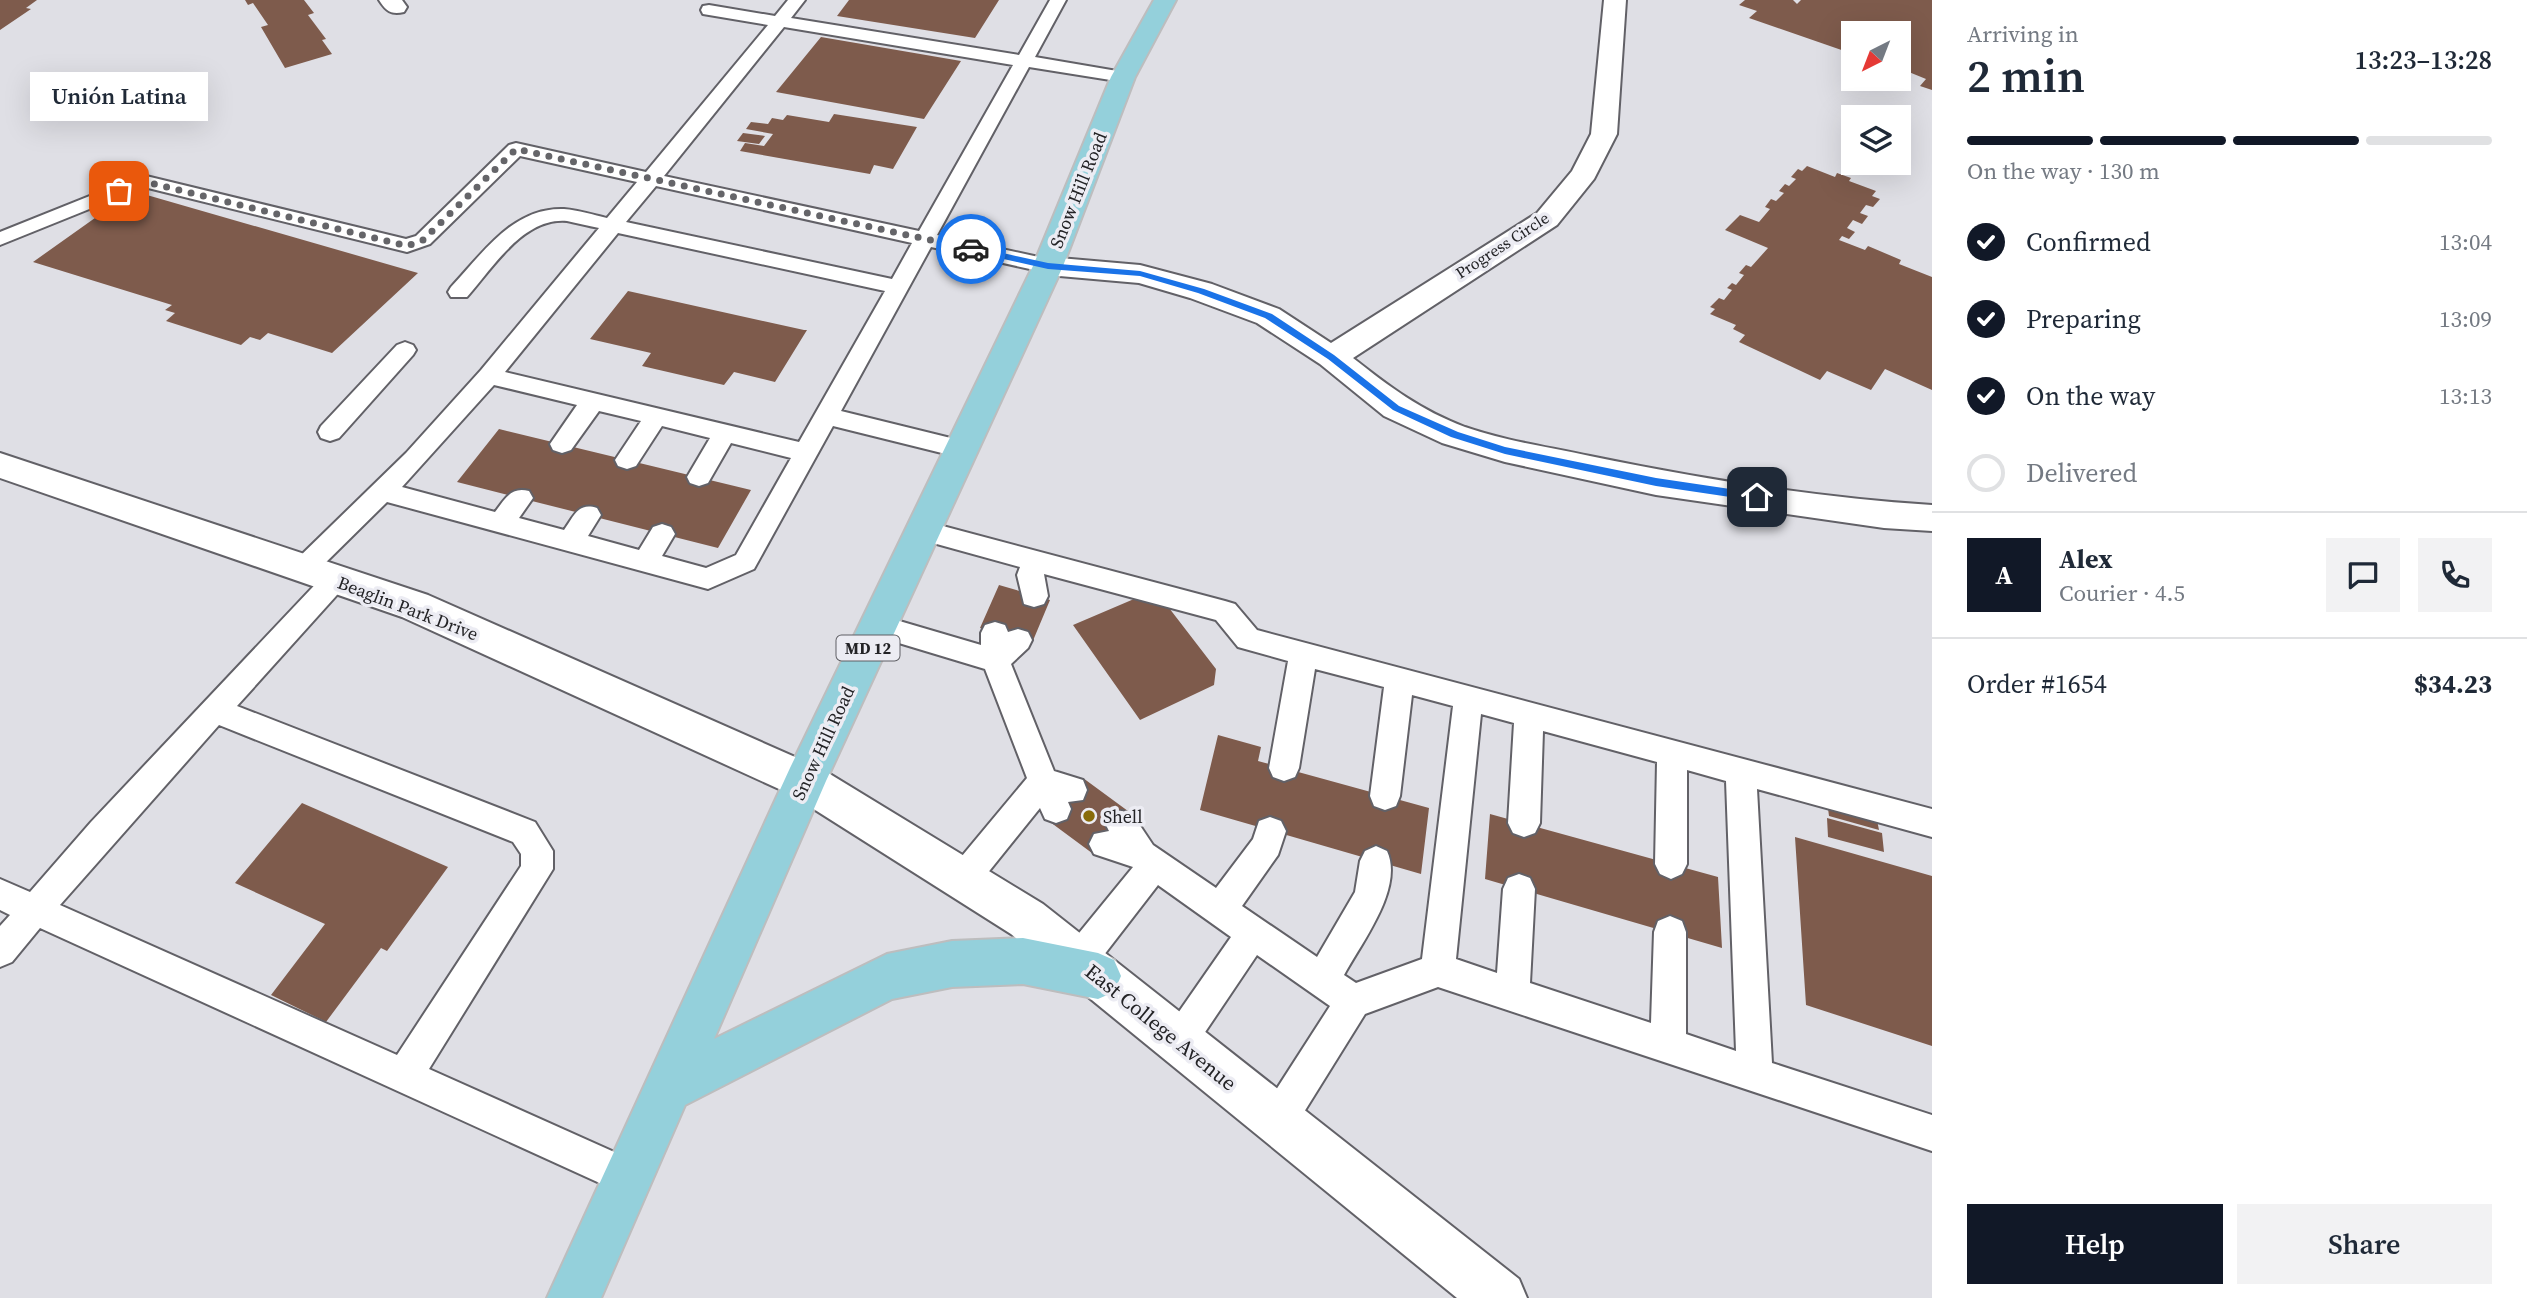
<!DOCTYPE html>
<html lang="en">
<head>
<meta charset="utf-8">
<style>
	body { margin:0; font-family:"Source Serif 4",serif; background:#f2f2f3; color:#1f2937; height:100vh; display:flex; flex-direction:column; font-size:26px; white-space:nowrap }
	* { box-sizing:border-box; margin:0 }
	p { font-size:23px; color:#747a83 }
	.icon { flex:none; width:38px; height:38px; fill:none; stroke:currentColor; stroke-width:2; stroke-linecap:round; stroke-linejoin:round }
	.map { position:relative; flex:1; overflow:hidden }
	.drawer { display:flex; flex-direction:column; background:#fff; width:595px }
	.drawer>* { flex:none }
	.needle { width:46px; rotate:222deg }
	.buttons { position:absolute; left:1841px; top:21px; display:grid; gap:14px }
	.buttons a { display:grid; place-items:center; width:70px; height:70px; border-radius:0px; background:#fff; box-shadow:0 7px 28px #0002; font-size:35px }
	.pin { position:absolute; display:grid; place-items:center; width:60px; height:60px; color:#fff; margin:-30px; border-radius:14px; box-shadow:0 4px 10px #0006 }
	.courier { position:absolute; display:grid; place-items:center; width:70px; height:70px; margin:-35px; border:5px solid #1a73e8; border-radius:50%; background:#fff; color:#222; box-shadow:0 2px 9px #0007 }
	.bubble { position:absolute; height:49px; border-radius:0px; background:#fff; box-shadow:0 7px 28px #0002; font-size:23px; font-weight:600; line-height:49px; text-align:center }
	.headline em { font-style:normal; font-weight:600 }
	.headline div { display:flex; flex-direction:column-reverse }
	.headline { display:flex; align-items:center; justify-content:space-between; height:119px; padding:0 35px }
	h1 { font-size:46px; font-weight:600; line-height:52px }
	.bar { display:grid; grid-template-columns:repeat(4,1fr); gap:10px 7px; align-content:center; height:84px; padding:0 35px }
	.bar i { height:9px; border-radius:5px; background:#e0e1e3 }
	.bar .active { background:#111827 }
	.bar p { grid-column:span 4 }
	.line { display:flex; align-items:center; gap:18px; padding:0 35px; border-top:2px solid #e0e1e3 }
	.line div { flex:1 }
	.round { display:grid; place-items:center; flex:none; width:74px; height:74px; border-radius:0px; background:#f2f2f3 }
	ol { padding:0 35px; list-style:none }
	li { display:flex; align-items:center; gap:21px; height:77px }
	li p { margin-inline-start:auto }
	li .icon { padding:7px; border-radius:50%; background:#111827; color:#fff; stroke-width:4 }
	li:last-child { color:#747a83 }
	li i { width:38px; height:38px; border:4px solid #e0e1e3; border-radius:50% }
	.action { display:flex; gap:14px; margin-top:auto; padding:14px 35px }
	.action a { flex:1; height:80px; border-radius:0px; background:#111827; color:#fff; font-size:28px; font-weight:600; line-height:80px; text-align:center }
	.action a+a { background:#f2f2f3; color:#1f2937 }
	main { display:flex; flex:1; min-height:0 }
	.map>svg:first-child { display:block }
	.building { fill:#7e5b4c }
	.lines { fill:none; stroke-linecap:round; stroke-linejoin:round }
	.service-casing { stroke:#626167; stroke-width:4 }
	.minor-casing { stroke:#626167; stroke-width:4 }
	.secondary-casing { stroke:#626167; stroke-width:4 }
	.primary-casing { stroke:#bdbdbe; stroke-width:4 }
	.service { fill:#fff; fill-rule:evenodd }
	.minor { fill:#fff; fill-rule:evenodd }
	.secondary { fill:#fff; fill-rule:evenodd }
	.primary { fill:#94d0db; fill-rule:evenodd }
	.route { fill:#1a73e8 }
	.done { stroke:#656569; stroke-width:7; stroke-dasharray:0 12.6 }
	.poi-dot { fill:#886b09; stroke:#ececf3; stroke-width:2.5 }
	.labels { text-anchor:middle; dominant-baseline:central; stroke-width:7; stroke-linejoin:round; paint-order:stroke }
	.far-street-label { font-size:16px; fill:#232326; stroke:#ececf3 }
	.shield { fill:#ececf3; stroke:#5f5f64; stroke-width:2 }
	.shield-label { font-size:16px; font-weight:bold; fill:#232326 }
	.street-label { font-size:18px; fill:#232326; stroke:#ececf3 }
	.poi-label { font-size:18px; fill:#232326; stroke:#ececf3; text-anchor:start }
	.near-street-label { font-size:21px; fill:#232326; stroke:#ececf3 }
</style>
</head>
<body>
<main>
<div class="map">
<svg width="1932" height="1298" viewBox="0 0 1932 1298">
	<rect width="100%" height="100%" fill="#dfdfe5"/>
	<path class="building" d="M 0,0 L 37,0 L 26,8 L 31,9 L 0,30 Z
		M 245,0 L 304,0 L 314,13 L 308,15 L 326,39 L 322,40 L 332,54 L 285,68 L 261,27 L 268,25 L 253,3 L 248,5 Z
		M 849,0 L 999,0 L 975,38 L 837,16 Z
		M 1745,0 L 1793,0 L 1797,4 L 1801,0 L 1932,0 L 1932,90 L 1920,86 L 1926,79 L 1899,68 L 1899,33 L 1853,33 L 1853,54 L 1749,18 L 1757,11 L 1739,5 Z
		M 821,37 L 961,61 L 924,119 L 776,92 Z
		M 834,114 L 917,127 L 893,169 L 874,165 L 870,174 L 740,151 L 745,143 L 764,146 L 773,134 L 746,129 L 751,122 L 768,124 L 772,118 L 783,120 L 787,115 L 829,122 Z
		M 743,133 L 765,136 L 759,144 L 737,141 Z
		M 1807,166 L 1835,177 L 1837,173 L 1851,178 L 1849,181 L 1876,191 L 1872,196 L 1880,199 L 1873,207 L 1866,205 L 1860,213 L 1868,216 L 1862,224 L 1853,220 L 1847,228 L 1855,232 L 1849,239 L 1842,236 L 1839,240 L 1865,250 L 1868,246 L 1901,260 L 1899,264 L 1932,277 L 1932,390 L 1885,369 L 1871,390 L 1827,371 L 1820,380 L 1739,342 L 1745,335 L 1733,329 L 1736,325 L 1710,314 L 1715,309 L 1710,307 L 1719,298 L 1724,300 L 1732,290 L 1727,288 L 1732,283 L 1736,285 L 1744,275 L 1739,273 L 1746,265 L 1751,267 L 1768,248 L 1725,230 L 1740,215 L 1759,222 L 1770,209 L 1765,207 L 1771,199 L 1776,201 L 1784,193 L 1779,191 L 1785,184 L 1789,186 L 1796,179 L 1791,177 L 1798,169 L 1802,171 Z
		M 133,191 L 418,273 L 332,353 L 268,333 L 260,340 L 250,337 L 241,345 L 166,321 L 175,313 L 165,310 L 172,305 L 33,262 Z
		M 628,291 L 804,330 L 807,330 L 775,382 L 734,372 L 724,385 L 642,366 L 651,353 L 590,339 Z
		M 499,429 L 751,490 L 718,548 L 457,482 Z
		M 999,585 L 1050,600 L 1032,643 L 980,628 Z
		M 1134,599 L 1166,604 L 1216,669 L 1214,685 L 1140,720 L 1073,625 Z
		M 1218,735 L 1261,747 L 1258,761 L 1429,808 L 1421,874 L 1200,810 Z
		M 1083,778 L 1132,814 L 1096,856 L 1046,819 Z
		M 1827,801 L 1876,815 L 1879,830 L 1829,816 Z
		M 302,803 L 448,867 L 387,951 L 381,948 L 326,1022 L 271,995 L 325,924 L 235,883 Z
		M 1490,814 L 1718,877 L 1722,948 L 1485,879 Z
		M 1827,818 L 1882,833 L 1884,852 L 1828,837 Z
		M 1795,837 L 1932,876 L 1932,1046 L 1806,1005 Z"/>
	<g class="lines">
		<g class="service-casing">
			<path id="service" d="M 788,0 L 805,0 L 791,18 L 1019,55 L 1050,0 L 1066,0 L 1035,57 L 1123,72 L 1132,77 L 1123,82 L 1029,67 L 937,235 L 1048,259 L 1056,261 L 1059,266 L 1056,271 L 1048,273 L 931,247 L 841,411 L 971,443 L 974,449 L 971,455 L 962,458 L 833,426 L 754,569 L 708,589 L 387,502 L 313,575 L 304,578 L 295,575 L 291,568 L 295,561 L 406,453 L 481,370 L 599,228 C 588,226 577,223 567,221 C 523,217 492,269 467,297 L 451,297 L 448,292 L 451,287 C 483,253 513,207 564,209 C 578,210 594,215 607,218 L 637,182 L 520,156 L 430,244 L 407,252 L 144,187 L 0,245 L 0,232 L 142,175 L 406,239 L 416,236 L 509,145 L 516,143 L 646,172 L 768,25 L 703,14 L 701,10 L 703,6 L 709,5 L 775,16 ZM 784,27 L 1013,65 L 919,231 L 664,176 ZM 656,186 L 912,243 L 892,279 L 626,222 ZM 618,233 L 885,291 L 799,442 L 505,372 ZM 494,385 L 577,405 L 550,444 L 553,450 L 562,453 L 571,450 L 599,411 L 641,421 L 615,460 L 618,466 L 627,469 L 636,466 L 662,426 L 710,438 L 687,477 L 690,483 L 699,486 L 708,483 L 731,443 L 791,458 L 736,555 L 706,568 L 662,556 L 675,534 L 671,527 L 662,524 L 653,527 L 639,550 L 588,536 L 601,515 L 597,508 C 578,502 574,516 564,530 L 519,518 L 533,498 L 529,491 C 511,486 505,499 495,512 L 402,487 Z
				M 405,342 L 413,345 L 416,350 L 413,355 L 339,438 L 330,441 L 321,438 L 318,432 L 321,426 L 397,345 Z
				M 924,521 L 1225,601 L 1235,604 L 1257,630 L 1932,809 L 1932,837 L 1757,789 L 1772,1063 L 1932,1115 L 1932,1151 L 1438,987 L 1365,1014 L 1291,1133 L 1278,1138 L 1265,1133 L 1260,1120 L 1265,1107 L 1330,1006 L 1257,955 L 1191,1053 L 1179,1058 L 1167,1053 L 1162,1041 L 1167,1029 L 1231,937 L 1158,885 L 1090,973 L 1078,977 L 1066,973 L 1061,961 L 1066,949 L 1133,867 L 1094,854 L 1089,844 L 1094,834 L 1109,831 L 1106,825 L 1111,815 L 1122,811 L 1133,815 L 1153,845 L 1216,888 L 1253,839 L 1259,821 L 1270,817 L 1281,821 L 1286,831 L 1278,855 L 1242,906 L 1317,957 L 1355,892 L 1360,861 L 1365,851 L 1376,846 L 1387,851 C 1404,888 1362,942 1344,975 L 1356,983 L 1422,959 L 1453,706 L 1412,695 L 1400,796 L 1396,806 L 1385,810 L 1374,806 L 1370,796 L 1384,687 L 1315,669 L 1299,768 L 1295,777 L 1284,781 L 1273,777 L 1269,768 L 1288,661 L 1238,647 L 1216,620 L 1044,574 L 1048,596 L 1044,604 L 1034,607 L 1024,604 L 1017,575 L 1020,567 L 915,538 L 911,531 L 915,524 ZM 1481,714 L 1514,723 L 1508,823 L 1513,833 L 1524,837 L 1535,833 L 1540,823 L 1543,731 L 1657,762 L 1655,864 L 1660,874 L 1671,879 L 1682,874 L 1687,864 L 1687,770 L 1726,781 L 1736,1051 L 1686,1034 L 1686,932 L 1682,921 L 1670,916 L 1658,921 L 1654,932 L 1651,1023 L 1530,983 L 1535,889 L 1530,878 L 1519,874 L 1508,878 L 1503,889 L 1497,973 L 1456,959 Z
				M 336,569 L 345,572 L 349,579 L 345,586 L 237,706 L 535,822 L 553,851 L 553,869 L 429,1069 L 641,1164 L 647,1177 L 641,1190 L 628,1196 L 615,1190 L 40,928 L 12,962 L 0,967 L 0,926 L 10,915 L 0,910 L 0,879 L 30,892 L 91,822 L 327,572 ZM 219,725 L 513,842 L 521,854 L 521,866 L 397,1055 L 60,905 Z
				M 879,615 L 981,645 L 981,633 L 985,625 L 995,622 L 1005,625 L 1008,632 L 1018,629 L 1028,632 L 1032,640 L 1028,648 L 1011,664 L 1054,771 L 1083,780 L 1087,790 L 1083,800 L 1068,802 L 1071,809 L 1067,819 L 1056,823 L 1045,819 L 1040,808 L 974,890 L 963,894 L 952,890 L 947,879 L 952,868 L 1027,778 L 985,669 L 869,634 L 865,626 L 869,618 Z"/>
		</g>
		<g class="minor-casing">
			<path id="minor" d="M 379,0 L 402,0 L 407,7 L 404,12 C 391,15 386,11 379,0 Z
				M 1604,0 L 1626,0 L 1617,134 L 1594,179 L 1557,225 L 1353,358 C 1390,387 1420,410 1465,427 C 1505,441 1549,447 1590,456 C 1701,479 1819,498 1932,505 L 1932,531 L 1884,528 L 1656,495 L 1505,462 L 1442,443 L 1384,416 L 1320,364 L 1257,323 L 1190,298 L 1139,283 L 1048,275 L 1038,272 L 1033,266 L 1038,260 L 1048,257 L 1140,265 L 1212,284 L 1279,309 L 1331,343 L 1537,213 L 1572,171 L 1591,134 Z"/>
		</g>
		<g class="secondary-casing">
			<path id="secondary" d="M 0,453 L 428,595 L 820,768 L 1043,904 L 1519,1279 L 1527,1298 L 1457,1298 L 1011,934 L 790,794 L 402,617 L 0,478 Z"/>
		</g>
		<g class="primary-casing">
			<path id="primary" d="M 1154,0 L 1176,0 L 1135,77 L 1063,266 L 826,781 L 714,1039 L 887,954 L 952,941 L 1023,938 L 1098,953 L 1114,960 L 1121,976 L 1114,992 L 1098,999 L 1023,984 L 952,987 L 892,999 L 685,1105 L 601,1298 L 547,1298 L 790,768 L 1033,266 L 1111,77 Z"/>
		</g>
		<use href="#service" class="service"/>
		<use href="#minor" class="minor"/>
		<use href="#secondary" class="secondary"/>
		<use href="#primary" class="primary"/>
	</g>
	<path class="route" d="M 971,246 L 1048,263 L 1140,271 L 1204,289 L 1272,314 L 1334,355 L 1399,406 L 1458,432 L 1505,447 L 1656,478 L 1757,493 L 1762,497 L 1757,501 L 1656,486 L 1505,454 L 1451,437 L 1393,410 L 1328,359 L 1265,318 L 1198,293 L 1140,276 L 1048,269 L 968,251 Z"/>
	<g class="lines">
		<path class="done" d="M 119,191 L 142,181 L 407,246 L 423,240 L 516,149 L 971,249"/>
	</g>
	<circle class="poi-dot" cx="1089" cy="816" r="7"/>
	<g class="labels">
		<g class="far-street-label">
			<text transform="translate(1502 245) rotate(-33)">Progress Circle</text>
		</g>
		<rect class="shield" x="836.5" y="635.5" width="63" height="25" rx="5"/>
		<g class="shield-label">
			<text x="868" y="648">MD 12</text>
		</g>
		<g class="street-label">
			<text transform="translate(1078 190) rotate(-68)">Snow Hill Road</text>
			<text transform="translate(408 608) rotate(21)">Beaglin Park Drive</text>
			<text transform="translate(823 743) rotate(-65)">Snow Hill Road</text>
		</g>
		<g class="poi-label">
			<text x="1103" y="816">Shell</text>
		</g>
		<g class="near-street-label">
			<text transform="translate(1161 1027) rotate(39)">East College Avenue</text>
		</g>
	</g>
</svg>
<div class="buttons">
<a><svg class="needle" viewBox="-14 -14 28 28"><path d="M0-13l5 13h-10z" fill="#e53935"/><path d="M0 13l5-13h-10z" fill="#747a83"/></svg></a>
<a><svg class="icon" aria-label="layers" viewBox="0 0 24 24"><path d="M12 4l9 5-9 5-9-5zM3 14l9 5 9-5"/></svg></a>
</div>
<div class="pin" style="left:119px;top:191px;background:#ea580c"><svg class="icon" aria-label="bag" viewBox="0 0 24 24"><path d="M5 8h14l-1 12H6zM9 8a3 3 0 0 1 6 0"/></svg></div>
<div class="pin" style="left:1757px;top:497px;background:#1f2937"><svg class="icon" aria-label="home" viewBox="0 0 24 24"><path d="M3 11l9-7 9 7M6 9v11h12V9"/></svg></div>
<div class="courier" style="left:971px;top:249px"><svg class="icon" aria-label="car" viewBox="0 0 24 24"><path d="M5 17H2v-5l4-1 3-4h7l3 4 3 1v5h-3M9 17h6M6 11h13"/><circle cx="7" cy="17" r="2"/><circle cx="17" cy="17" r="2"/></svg></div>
<div class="bubble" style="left:30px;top:72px;width:178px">Unión Latina</div>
</div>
<section class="drawer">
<div class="headline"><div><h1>2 min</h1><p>Arriving in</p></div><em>13:23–13:28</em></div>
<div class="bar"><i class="active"></i><i class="active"></i><i class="active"></i><i></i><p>On the way · 130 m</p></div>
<ol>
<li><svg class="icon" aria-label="check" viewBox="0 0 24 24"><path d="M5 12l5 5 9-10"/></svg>Confirmed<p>13:04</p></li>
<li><svg class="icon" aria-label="check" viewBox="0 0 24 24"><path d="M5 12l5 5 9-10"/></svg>Preparing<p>13:09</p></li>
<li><svg class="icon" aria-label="check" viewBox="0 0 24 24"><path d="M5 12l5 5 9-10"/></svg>On the way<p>13:13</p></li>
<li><i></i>Delivered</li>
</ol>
<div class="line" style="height:126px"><b class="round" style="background:#111827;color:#fff">A</b><div><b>Alex</b><p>Courier · 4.5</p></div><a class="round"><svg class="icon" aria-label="chat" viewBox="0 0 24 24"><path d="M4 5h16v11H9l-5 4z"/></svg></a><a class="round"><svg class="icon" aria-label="phone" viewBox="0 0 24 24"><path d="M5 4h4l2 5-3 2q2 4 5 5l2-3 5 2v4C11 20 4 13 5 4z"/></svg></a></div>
<div class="line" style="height:91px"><div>Order #1654</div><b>$34.23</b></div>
<div class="action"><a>Help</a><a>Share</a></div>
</section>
</main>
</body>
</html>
